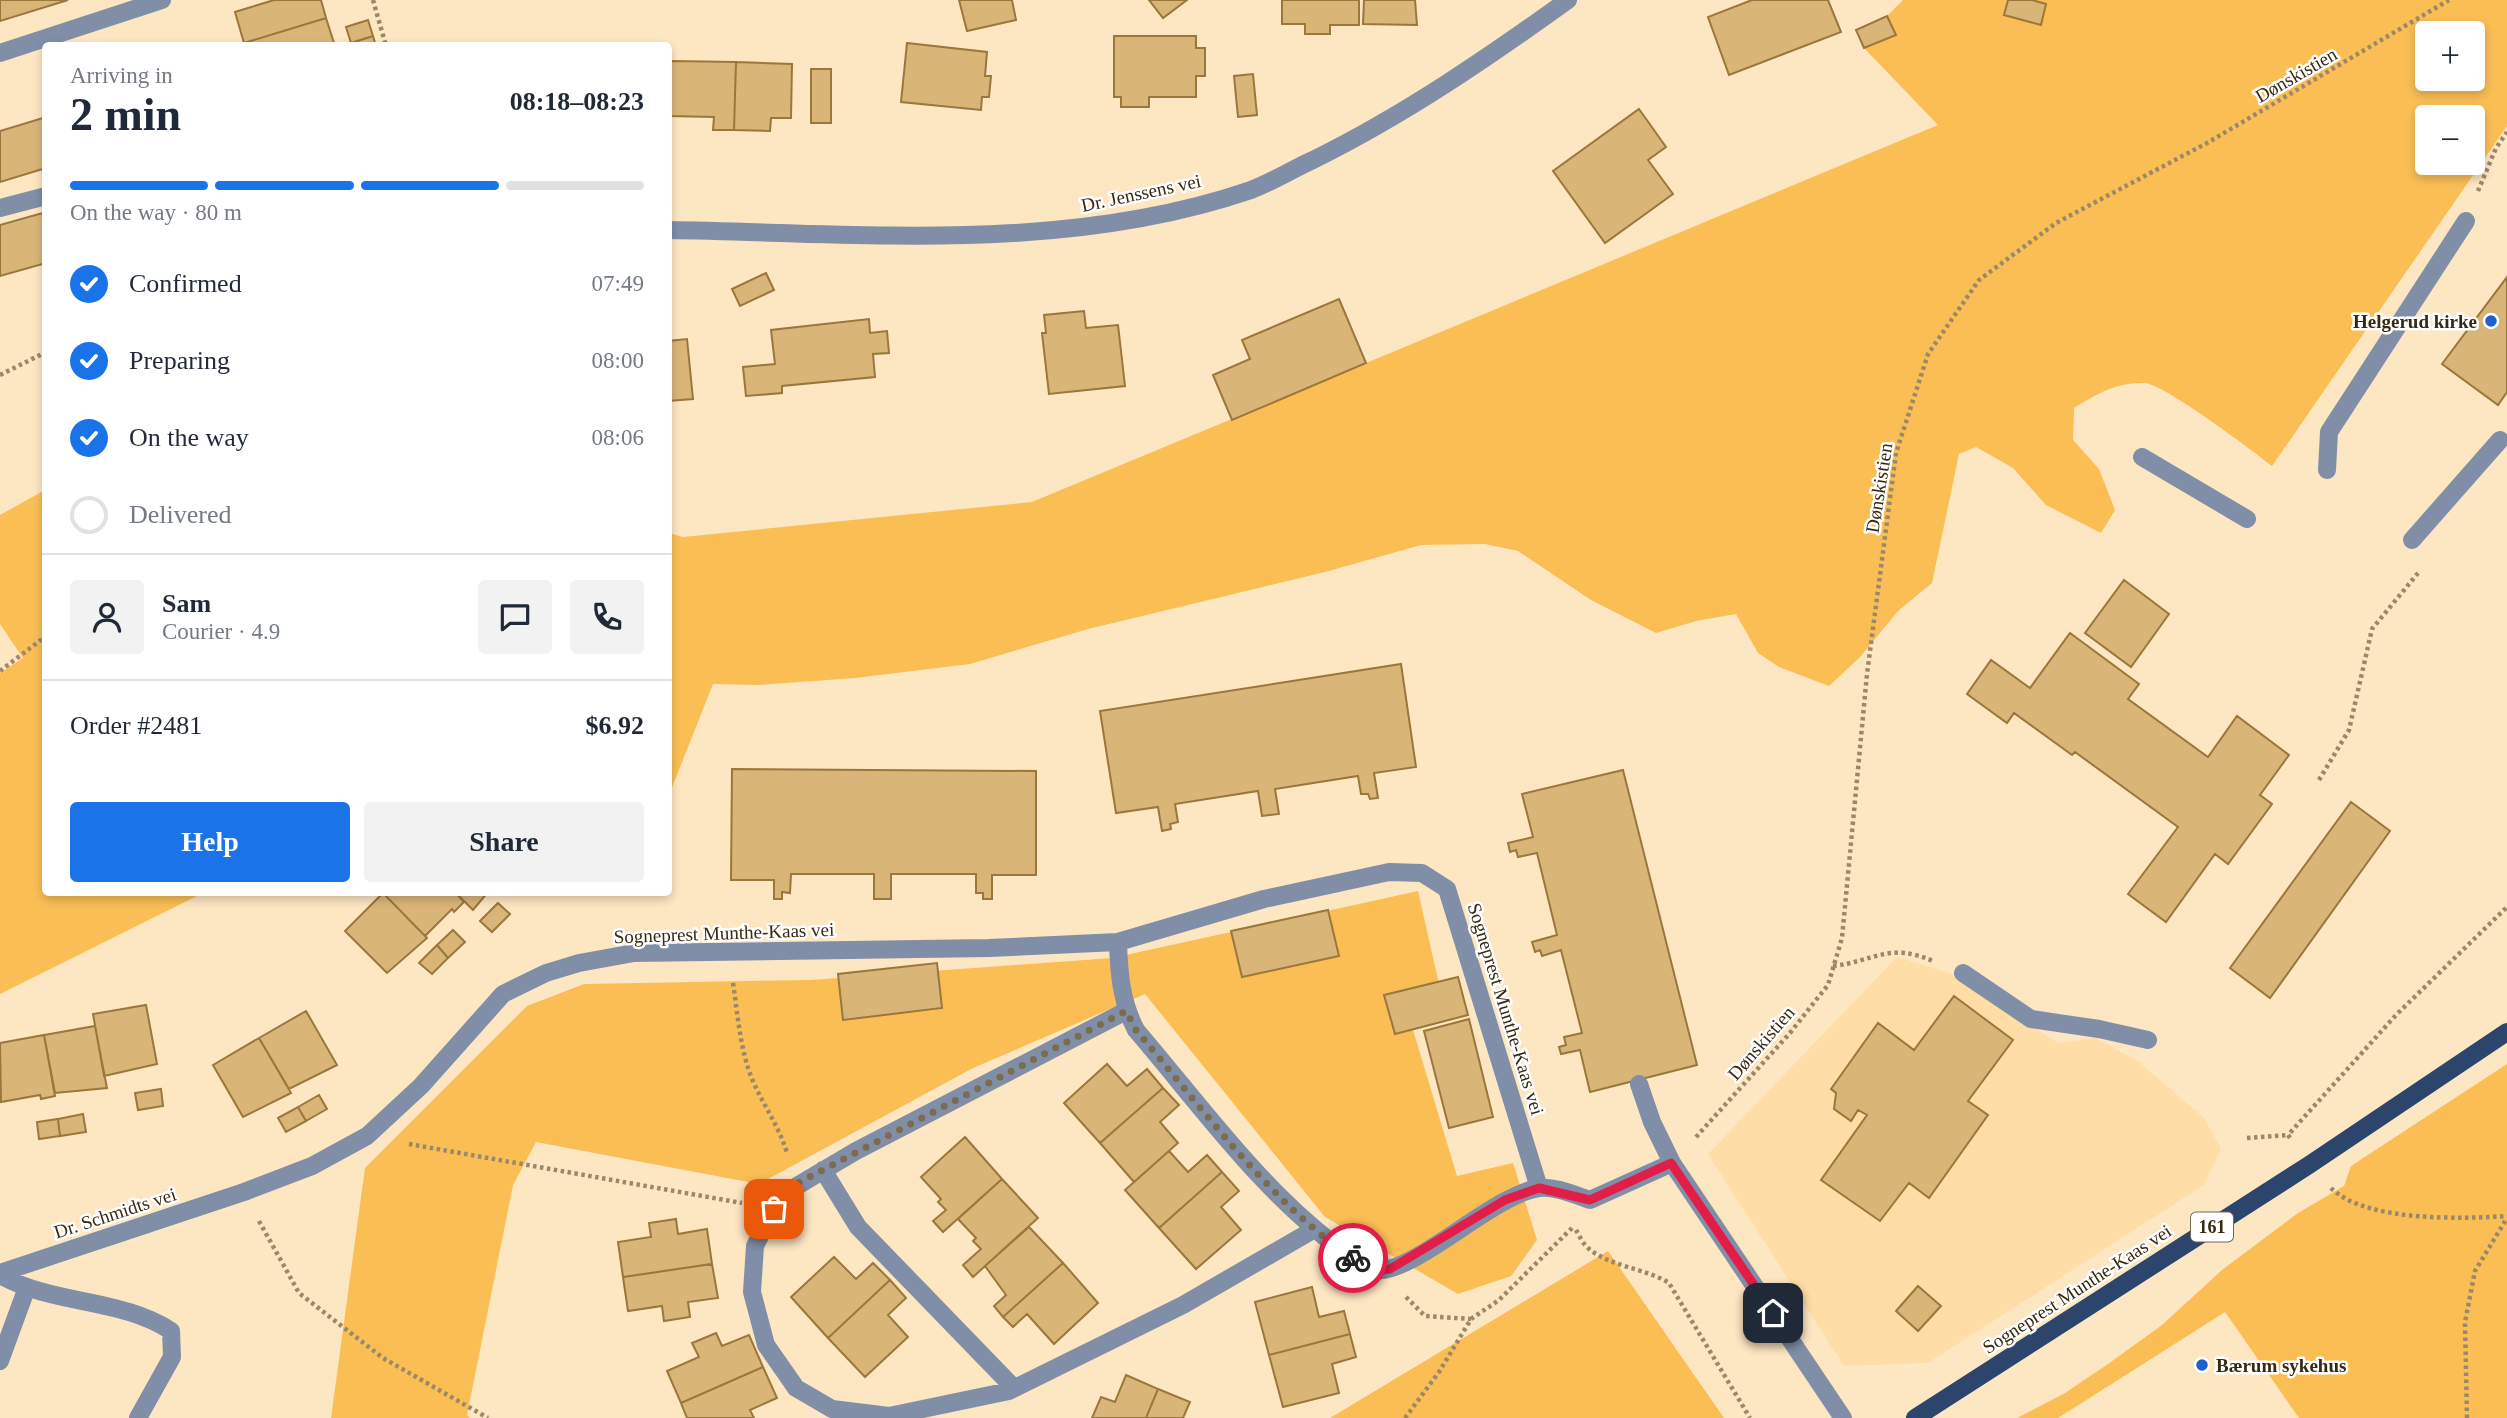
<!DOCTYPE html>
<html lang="en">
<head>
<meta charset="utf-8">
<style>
	body { margin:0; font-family:Georgia,serif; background:#f2f2f3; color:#1f2937; height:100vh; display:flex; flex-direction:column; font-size:26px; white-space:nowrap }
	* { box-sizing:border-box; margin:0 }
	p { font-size:23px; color:#747a83 }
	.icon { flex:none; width:38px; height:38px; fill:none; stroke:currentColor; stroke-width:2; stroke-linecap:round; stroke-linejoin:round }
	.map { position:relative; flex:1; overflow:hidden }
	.drawer { position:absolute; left:42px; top:42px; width:630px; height:854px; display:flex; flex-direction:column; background:#fff; border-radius:7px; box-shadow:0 4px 10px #0003 }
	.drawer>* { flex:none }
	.buttons { position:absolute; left:2415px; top:21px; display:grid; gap:14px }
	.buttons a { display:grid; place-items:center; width:70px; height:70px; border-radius:7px; background:#fff; box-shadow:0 4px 10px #0003; font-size:35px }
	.pin { position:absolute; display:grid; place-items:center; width:60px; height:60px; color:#fff; margin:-30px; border-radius:14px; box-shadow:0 4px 10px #0006 }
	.courier { position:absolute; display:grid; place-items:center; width:70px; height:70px; margin:-35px; border:5px solid #e11d48; border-radius:50%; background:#fff; color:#222; box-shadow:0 2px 9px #0007 }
	.head em { font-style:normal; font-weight:800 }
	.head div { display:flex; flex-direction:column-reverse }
	.head { display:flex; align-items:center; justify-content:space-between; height:119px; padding:0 28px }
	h1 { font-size:46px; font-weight:800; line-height:52px }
	.bar { display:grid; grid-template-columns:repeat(4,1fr); gap:10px 7px; align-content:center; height:84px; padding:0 28px }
	.bar i { height:9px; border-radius:5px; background:#e0e1e3 }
	.bar .on { background:#1a73e8 }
	.bar p { grid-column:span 4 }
	.line { display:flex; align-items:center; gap:18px; padding:0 28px; border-top:2px solid #e0e1e3 }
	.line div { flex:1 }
	.round { display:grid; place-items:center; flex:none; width:74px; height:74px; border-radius:7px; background:#f2f2f3 }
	ol { padding:0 28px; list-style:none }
	li { display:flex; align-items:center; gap:21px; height:77px }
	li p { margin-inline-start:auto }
	li .icon { padding:7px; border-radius:50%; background:#1a73e8; color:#fff; stroke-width:4 }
	li:last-child { color:#747a83 }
	li i { width:38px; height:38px; border:4px solid #e0e1e3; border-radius:50% }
	.cta { display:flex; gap:14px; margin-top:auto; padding:14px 28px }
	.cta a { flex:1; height:80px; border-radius:7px; background:#1a73e8; color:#fff; font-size:28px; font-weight:800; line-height:80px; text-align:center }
	.cta a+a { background:#f2f2f3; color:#1f2937 }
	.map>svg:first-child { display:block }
	.built { fill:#ffdda6 }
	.green { fill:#fabe55; fill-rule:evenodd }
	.building { fill:#dab578; stroke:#9a773b; stroke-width:2 }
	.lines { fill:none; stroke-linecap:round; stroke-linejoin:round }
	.path { stroke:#9b8869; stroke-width:4.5; stroke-dasharray:3.5 3.5; stroke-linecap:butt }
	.minor { stroke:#808fa7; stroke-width:18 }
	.major { stroke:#2b456d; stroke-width:18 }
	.done { stroke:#7c6b4e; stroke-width:7; stroke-dasharray:0 12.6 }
	.route { stroke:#e11d48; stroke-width:9 }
	.poi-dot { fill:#1a62cd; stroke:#fff; stroke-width:2.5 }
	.labels { text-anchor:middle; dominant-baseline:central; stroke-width:5; stroke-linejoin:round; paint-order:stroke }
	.shield { fill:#fff; stroke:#736957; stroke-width:2 }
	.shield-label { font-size:18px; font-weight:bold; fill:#37290f }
	.street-label { font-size:19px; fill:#37290f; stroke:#fff }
	.poi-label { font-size:19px; font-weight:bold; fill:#37290f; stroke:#fff; text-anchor:end }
</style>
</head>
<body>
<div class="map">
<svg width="2507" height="1418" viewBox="0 0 2507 1418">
	<rect width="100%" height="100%" fill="#fde6c2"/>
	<path class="built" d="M 1897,957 L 1949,973 L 2058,1043 L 2096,1038 L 2139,1062 L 2204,1118 L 2221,1149 L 2204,1185 L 1928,1363 L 1844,1366 L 1708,1154 Z"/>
	<path class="green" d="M 1903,0 L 2507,0 L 2507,126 L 2272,466 C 2253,451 2163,383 2144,383 C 2117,382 2096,394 2074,408 L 2073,440 L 2099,469 L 2115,510 L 2101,533 L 2046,505 L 2013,468 L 1976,447 L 1959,454 L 1932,583 L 1898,611 L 1860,657 L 1829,686 L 1779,667 L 1758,653 L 1736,614 L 1696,621 L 1656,633 L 1591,600 L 1518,551 L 1485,544 L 1421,545 L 1325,572 L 1088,629 L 970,664 L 855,678 L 758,685 L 713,684 L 669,795 L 669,533 L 683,537 L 1032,502 L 1938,125 L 1864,48 L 1895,35 L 1887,16 ZM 2427,33 L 2473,33 L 2473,79 L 2427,79 ZM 2427,117 L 2473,117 L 2473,163 L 2427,163 Z
		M 45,490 L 46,892 L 203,893 L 0,994 L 0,673 L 23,658 L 0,624 L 0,515 Z
		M 1418,891 L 1439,984 L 1404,1000 L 1457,1176 L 1513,1163 L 1537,1240 L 1511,1276 L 1458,1294 L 1325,1217 L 1145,994 L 973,1068 L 759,1184 L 536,1142 L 513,1185 L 467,1415 L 470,1418 L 331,1418 L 365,1168 L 527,1006 L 584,984 L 811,980 L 1112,958 Z
		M 2507,1064 L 2507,1418 L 2299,1418 L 2225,1312 L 2058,1418 L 2017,1418 L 2065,1393 L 2108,1364 L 2162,1325 L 2222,1270 L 2298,1213 L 2344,1186 L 2351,1166 Z
		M 1608,1251 L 1724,1418 L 1330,1418 Z"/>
	<path class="building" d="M 0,0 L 68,0 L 0,21 Z
		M 274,0 L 321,0 L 326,18 L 244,43 L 235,12 Z
		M 959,0 L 1012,0 L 1016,20 L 967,31 Z
		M 1149,0 L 1187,0 L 1163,18 Z
		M 1282,0 L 1359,0 L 1359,25 L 1330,25 L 1330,34 L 1305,34 L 1305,24 L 1282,24 Z
		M 1364,0 L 1415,0 L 1417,25 L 1363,24 Z
		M 1752,0 L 1828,0 L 1841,32 L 1729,75 L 1708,17 Z
		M 2008,0 L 2032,0 L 2046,4 L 2041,25 L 2004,15 Z
		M 1887,16 L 1896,35 L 1864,48 L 1856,30 Z
		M 326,18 L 335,46 L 245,46 L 244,43 Z
		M 368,20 L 373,36 L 351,43 L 346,27 Z
		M 373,36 L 376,46 L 352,46 L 351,43 Z
		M 1114,36 L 1196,36 L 1196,48 L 1205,48 L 1205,76 L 1196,76 L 1196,97 L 1149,97 L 1149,107 L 1121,107 L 1121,97 L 1114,97 Z
		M 907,43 L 987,52 L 985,76 L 991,76 L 989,97 L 982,97 L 981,110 L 901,102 Z
		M 671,61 L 736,62 L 734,130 L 713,130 L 714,117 L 669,116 Z
		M 736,62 L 792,64 L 791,118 L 771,118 L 770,131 L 734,130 Z
		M 811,69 L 831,69 L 831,123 L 811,123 Z
		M 1253,74 L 1257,115 L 1238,117 L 1234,76 Z
		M 1639,109 L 1666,147 L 1648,160 L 1673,194 L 1605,243 L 1553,171 Z
		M 46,117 L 46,168 L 0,182 L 0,131 Z
		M 46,212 L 46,263 L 0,276 L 0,225 Z
		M 766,273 L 774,290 L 740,306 L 732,289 Z
		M 2507,277 L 2507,392 L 2498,405 L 2442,364 Z
		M 1339,299 L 1366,363 L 1232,420 L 1213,375 L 1250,359 L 1242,340 Z
		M 1084,311 L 1086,328 L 1118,325 L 1125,386 L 1049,394 L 1042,333 L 1046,333 L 1044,315 Z
		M 869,319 L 870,333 L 887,331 L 889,353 L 873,354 L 875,377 L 782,386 L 782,393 L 746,396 L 743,367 L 775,364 L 771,330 Z
		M 687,339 L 693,399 L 668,401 L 668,341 Z
		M 2124,580 L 2169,614 L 2131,667 L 2085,633 Z
		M 2070,633 L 2139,684 L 2128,699 L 2208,757 L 2237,716 L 2289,755 L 2260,795 L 2272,804 L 2228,864 L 2215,854 L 2166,922 L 2128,894 L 2178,827 L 2075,752 L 2072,755 L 2014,713 L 2007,723 L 1967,694 L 1991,660 L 2030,688 Z
		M 1401,664 L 1416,767 L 1374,773 L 1378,798 L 1370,799 L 1368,794 L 1361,794 L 1358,776 L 1275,789 L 1279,814 L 1262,816 L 1258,791 L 1175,804 L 1178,822 L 1170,824 L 1171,829 L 1162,831 L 1158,807 L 1116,813 L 1100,711 Z
		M 732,769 L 1036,771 L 1036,875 L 992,875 L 992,899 L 983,899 L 983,893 L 976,893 L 976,874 L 891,874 L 891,899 L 874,899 L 874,874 L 791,874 L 790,893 L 782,892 L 782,899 L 774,899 L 774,880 L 731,880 Z
		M 1623,770 L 1697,1065 L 1590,1092 L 1580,1050 L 1561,1054 L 1559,1047 L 1566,1045 L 1564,1037 L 1582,1033 L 1561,950 L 1542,956 L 1540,950 L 1535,952 L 1532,942 L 1557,935 L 1537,853 L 1518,857 L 1516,850 L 1510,852 L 1508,843 L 1533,837 L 1522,794 Z
		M 2351,802 L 2390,831 L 2270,998 L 2230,968 Z
		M 455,892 L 464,902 L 454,912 L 452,909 L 425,936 L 383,893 Z
		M 455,892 L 488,892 L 473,910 Z
		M 383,893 L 427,938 L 387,973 L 345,931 Z
		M 498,903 L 510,914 L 492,932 L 480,921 Z
		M 1328,910 L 1339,956 L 1242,977 L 1231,931 Z
		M 453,930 L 465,942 L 448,958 L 437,945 Z
		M 437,945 L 448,958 L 432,974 L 419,963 Z
		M 937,963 L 942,1008 L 843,1020 L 838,974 Z
		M 1458,977 L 1468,1015 L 1395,1034 L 1384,995 Z
		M 1954,996 L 2013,1040 L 1968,1101 L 1988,1115 L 1929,1198 L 1909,1183 L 1880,1221 L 1821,1180 L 1867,1115 L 1858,1110 L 1851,1121 L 1834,1109 L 1836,1093 L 1831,1089 L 1878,1023 L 1914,1050 Z
		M 146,1005 L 157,1064 L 104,1076 L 93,1014 Z
		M 306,1011 L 337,1065 L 289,1089 L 259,1038 Z
		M 1469,1019 L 1493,1117 L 1449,1128 L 1424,1031 Z
		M 95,1026 L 107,1088 L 55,1093 L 44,1035 Z
		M 44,1035 L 55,1096 L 41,1099 L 40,1095 L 1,1102 L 0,1043 Z
		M 259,1038 L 291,1093 L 243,1117 L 213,1065 Z
		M 1107,1064 L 1127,1086 L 1147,1069 L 1163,1088 L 1100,1143 L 1064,1103 Z
		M 1163,1088 L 1179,1105 L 1160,1122 L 1178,1143 L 1134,1182 L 1100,1143 Z
		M 161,1089 L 163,1106 L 138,1110 L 135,1093 Z
		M 319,1095 L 327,1109 L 306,1121 L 298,1107 Z
		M 298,1107 L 306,1121 L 286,1132 L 278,1118 Z
		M 83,1114 L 86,1132 L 60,1136 L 58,1119 Z
		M 58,1119 L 60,1136 L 39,1139 L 37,1122 Z
		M 965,1137 L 1002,1179 L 943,1232 L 933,1221 L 946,1210 L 938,1202 L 941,1199 L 921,1177 Z
		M 1169,1151 L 1188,1172 L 1207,1155 L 1222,1172 L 1159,1228 L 1125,1190 Z
		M 1222,1172 L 1239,1191 L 1221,1207 L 1241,1230 L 1196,1269 L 1159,1228 Z
		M 1002,1179 L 1038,1218 L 973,1277 L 963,1265 L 981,1249 L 973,1241 L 976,1238 L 958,1219 Z
		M 676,1219 L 678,1234 L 707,1229 L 712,1264 L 623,1277 L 618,1242 L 651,1237 L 649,1223 Z
		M 1029,1227 L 1063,1263 L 1003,1317 L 994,1306 L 1006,1295 L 985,1266 Z
		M 834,1257 L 856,1279 L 873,1263 L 890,1280 L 828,1338 L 791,1297 Z
		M 1063,1263 L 1098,1303 L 1054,1344 L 1027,1314 L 1013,1327 L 1003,1317 Z
		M 712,1264 L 718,1298 L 688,1302 L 690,1317 L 664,1321 L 662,1306 L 628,1311 L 623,1277 Z
		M 890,1280 L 906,1298 L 888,1315 L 908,1337 L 865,1377 L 828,1338 Z
		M 1918,1286 L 1941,1306 L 1918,1331 L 1896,1311 Z
		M 1312,1287 L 1319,1317 L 1344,1311 L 1350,1334 L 1269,1355 L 1255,1302 Z
		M 716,1333 L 722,1346 L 749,1335 L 763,1367 L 681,1403 L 667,1371 L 699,1357 L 692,1343 Z
		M 1350,1334 L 1356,1357 L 1332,1364 L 1339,1393 L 1283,1407 L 1269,1355 Z
		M 763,1367 L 777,1398 L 750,1410 L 754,1418 L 687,1418 L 681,1403 Z
		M 1126,1375 L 1158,1389 L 1146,1418 L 1092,1418 L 1101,1397 L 1115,1402 Z
		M 1158,1389 L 1190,1402 L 1183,1418 L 1146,1418 Z"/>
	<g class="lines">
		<path class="path" d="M 373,0 L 386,46
			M 2478,191 L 2496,148 L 2507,132
			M 0,375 L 46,352
			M 0,671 L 46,636
			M 2319,780 L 2349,730 L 2372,629 L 2418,573
			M 1833,966 C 1875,961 1889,942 1933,961
			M 733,983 C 738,1016 740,1049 752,1079 C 763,1105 779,1126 787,1153
			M 1696,1137 L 1790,1033 L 1828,985 L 1842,938 L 1867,674 L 1896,453 L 1928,354 L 1979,280 L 2056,223 L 2207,143 L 2449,0
			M 2247,1138 L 2288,1135
			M 2290,1138 L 2288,1135 L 2396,1015 L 2507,907
			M 409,1144 L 742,1203
			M 2331,1188 C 2365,1222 2462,1219 2507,1216
			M 259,1221 L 299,1293 L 383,1358 L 488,1418
			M 1576,1230 C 1579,1235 1583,1244 1588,1248 C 1610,1267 1645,1268 1669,1283 L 1750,1418
			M 1406,1297 L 1425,1316 L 1471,1319
			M 1405,1418 L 1439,1372 L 1471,1319 L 1499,1300 L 1573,1227
			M 2467,1418 L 2465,1322 L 2475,1271 L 2507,1218"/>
		<path class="minor" d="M 0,53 L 162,0
			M 0,208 L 46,196
			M 668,230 C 862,233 1064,254 1251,190 C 1272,182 1293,169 1313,160 C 1404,115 1486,59 1568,0
			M 2142,457 L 2247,519
			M 2327,470 L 2329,432 L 2466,221
			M 2412,540 L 2500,440
			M 1963,973 L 2031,1019 L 2099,1029 L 2148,1040
			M 1126,1011 L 856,1151 L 780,1196 L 755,1246 L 752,1292 L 766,1345 L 796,1388 L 832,1409 L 889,1416 L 1009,1391 L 1183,1305 L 1313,1230
			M 1639,1084 L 1652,1122 L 1672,1163 L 1843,1418
			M 823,1170 L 858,1227 L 1014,1388
			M 1539,1188 L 1447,889 L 1422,873 L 1389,872 L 1264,899 L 1118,942 C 1119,974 1121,1001 1136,1030 C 1202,1107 1264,1195 1347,1254 C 1354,1259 1366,1268 1374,1270 C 1410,1277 1494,1194 1539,1188 C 1555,1186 1575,1195 1590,1200 L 1672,1163
			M 0,1273 L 244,1192 L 312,1166 L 367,1136 L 421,1086 L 503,994 L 546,973 L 579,963 L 634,953 L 989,948 L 1118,942
			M 0,1275 C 53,1305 121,1298 171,1331 L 172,1357 L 138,1418
			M 0,1361 L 26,1290"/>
		<path class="major" d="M 1915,1418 L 2309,1165 L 2507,1032"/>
	</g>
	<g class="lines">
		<path class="done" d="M 774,1209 L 780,1196 L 796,1184 L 1126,1011 L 1136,1030 C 1199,1104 1273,1206 1353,1258"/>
		<path class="route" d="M 1353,1258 L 1373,1270 L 1390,1269 L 1505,1200 L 1539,1188 L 1590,1200 L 1671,1163 L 1773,1313"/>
	</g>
	<g class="poi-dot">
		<circle cx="2491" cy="321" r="7"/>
		<circle cx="2202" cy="1365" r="7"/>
	</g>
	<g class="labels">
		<rect class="shield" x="2191" y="1212.5" width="42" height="29" rx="5"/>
		<g class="shield-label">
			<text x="2212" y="1227">161</text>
		</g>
		<g class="street-label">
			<text transform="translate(2296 75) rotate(-30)">Dønskistien</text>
			<text transform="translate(1141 193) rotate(-12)">Dr. Jenssens vei</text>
			<text transform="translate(1879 488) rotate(-81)">Dønskistien</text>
			<text transform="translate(724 933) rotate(-2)">Sogneprest Munthe-Kaas vei</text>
			<text transform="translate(1506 1009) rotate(73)">Sogneprest Munthe-Kaas vei</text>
			<text transform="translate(1761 1043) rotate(-49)">Dønskistien</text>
			<text transform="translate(115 1213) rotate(-18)">Dr. Schmidts vei</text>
			<text transform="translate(2077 1289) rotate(-33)">Sogneprest Munthe-Kaas vei</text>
		</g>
		<g class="poi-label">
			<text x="2477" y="321">Helgerud kirke</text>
			<text x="2216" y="1365" text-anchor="start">Bærum sykehus</text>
		</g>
	</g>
</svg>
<div class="buttons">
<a>+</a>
<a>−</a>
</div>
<div class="pin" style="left:774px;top:1209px;background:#ea580c"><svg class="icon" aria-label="bag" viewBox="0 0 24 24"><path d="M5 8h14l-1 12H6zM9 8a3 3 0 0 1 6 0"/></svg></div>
<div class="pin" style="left:1773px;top:1313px;background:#1f2937"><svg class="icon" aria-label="home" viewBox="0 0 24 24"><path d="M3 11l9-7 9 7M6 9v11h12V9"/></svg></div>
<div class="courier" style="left:1353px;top:1258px"><svg class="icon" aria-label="bike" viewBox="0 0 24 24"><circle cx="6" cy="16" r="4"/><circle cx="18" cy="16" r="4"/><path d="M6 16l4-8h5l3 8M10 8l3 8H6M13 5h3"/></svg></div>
<section class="drawer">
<div class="head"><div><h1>2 min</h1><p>Arriving in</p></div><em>08:18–08:23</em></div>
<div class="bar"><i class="on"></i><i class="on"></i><i class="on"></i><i></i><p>On the way · 80 m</p></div>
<ol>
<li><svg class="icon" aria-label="check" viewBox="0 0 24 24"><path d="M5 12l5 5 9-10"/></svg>Confirmed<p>07:49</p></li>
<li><svg class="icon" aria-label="check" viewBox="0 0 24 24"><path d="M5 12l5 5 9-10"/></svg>Preparing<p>08:00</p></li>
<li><svg class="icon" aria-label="check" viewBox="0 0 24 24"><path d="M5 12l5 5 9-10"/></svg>On the way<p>08:06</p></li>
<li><i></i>Delivered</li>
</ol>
<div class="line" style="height:126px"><a class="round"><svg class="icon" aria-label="person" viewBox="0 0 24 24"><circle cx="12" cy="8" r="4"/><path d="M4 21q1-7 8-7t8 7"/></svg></a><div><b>Sam</b><p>Courier · 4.9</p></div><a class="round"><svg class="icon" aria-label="chat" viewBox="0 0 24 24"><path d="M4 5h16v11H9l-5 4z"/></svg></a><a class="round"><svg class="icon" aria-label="phone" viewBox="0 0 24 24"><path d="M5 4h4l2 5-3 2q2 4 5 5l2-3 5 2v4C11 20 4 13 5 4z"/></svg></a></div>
<div class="line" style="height:91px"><div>Order #2481</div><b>$6.92</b></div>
<div class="cta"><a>Help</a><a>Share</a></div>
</section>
</div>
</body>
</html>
